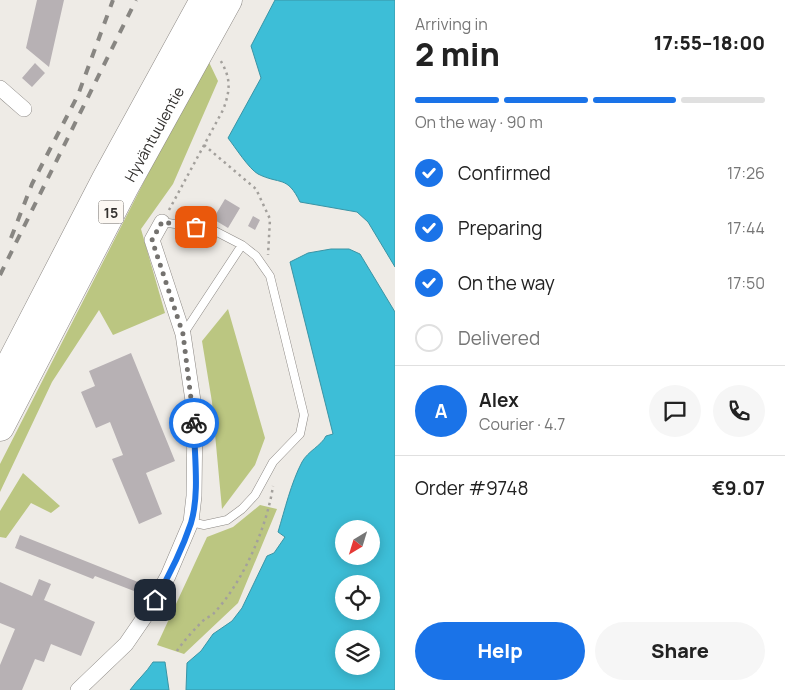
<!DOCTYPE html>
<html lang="en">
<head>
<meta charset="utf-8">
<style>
	body { margin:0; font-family:Manrope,sans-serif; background:#f6f6f6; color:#222; height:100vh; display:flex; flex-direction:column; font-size:19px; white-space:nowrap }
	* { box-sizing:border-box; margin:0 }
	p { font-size:16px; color:#767676 }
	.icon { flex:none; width:28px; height:28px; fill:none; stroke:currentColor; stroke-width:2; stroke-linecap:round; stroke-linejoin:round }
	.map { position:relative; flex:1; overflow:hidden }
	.details { display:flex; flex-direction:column; background:#fff; width:390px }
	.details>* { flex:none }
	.needle { width:32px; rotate:218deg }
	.controls { position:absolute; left:335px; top:520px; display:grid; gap:10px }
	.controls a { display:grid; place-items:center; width:45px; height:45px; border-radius:50%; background:#fff; box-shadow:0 2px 12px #0003; font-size:25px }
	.pin { position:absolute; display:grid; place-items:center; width:42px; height:42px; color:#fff; margin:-21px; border-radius:10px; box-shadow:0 2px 8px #0006 }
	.courier { position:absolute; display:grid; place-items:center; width:50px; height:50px; margin:-25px; border:4px solid #1a73e8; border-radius:50%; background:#fff; color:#222; box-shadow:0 1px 6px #0007 }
	.overview em { font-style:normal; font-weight:800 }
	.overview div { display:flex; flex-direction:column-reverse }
	.overview { display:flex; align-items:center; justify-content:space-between; height:85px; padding:0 20px }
	h1 { font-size:32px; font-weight:800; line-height:38px }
	.bar { display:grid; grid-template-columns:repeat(4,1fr); gap:8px 5px; align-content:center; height:60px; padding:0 20px }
	.bar i { height:6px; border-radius:4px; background:#e0e0e0 }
	.bar .current { background:#1a73e8 }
	.bar p { grid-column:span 4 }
	.line { display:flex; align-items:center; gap:12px; padding:0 20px; border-top:1px solid #e0e0e0 }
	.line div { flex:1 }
	.round { display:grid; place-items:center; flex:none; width:52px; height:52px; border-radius:26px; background:#f6f6f6 }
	ol { padding:0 20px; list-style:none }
	li { display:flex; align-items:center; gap:15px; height:55px }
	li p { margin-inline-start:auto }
	li .icon { padding:5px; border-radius:50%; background:#1a73e8; color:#fff; stroke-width:4 }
	li:last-child { color:#767676 }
	li i { width:28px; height:28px; border:2px solid #e0e0e0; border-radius:50% }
	.primary-button { display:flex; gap:10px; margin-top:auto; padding:10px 20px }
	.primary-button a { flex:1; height:58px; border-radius:30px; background:#1a73e8; color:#fff; font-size:20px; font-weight:800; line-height:58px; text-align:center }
	.primary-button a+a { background:#f6f6f6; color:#222 }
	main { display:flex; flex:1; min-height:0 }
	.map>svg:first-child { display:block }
	.green { fill:#bbc681 }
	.water { fill:#3dbed7; stroke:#3a94a5; fill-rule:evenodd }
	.building { fill:#b7b1b4 }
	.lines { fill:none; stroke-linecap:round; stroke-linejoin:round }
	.lane-casing { stroke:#8d8985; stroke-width:9 }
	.street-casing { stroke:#8d8985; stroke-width:16 }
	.highway-casing { stroke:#8d8985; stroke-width:29 }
	.path { stroke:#a3a09c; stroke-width:2.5; stroke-dasharray:2.5 4; stroke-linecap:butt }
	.lane { stroke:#fff; stroke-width:8 }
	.street { stroke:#fff; stroke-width:15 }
	.highway { stroke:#fff; stroke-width:28 }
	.rail { stroke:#888682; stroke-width:4; stroke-dasharray:9 9; stroke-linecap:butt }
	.done { stroke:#74726f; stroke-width:5; stroke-dasharray:0 9 }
	.route { stroke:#1a73e8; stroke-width:6 }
	.labels { text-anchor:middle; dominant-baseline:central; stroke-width:5; stroke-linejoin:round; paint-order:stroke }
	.shield { fill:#fcf8f3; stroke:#6f6d6a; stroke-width:1 }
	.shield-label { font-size:14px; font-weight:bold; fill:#33312f }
	.street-label { font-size:15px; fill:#33312f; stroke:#fcf8f3 }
</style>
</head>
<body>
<main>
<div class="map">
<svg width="395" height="690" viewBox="0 0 395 690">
	<rect width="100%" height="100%" fill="#eeebe6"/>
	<path class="green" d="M 207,58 L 218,81 L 173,184 L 141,229 L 165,313 L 113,335 L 99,310 L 52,382 L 0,492 L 0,464 Z
		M 228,309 L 265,438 L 255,465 L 222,509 L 212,402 L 202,341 Z
		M 23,473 L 60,506 L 51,513 L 31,503 L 6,538 L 0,537 L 0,511 Z
		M 260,505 L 277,509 L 238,603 L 184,654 L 157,645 L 207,537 L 233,527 Z"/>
	<path class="water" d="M 275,0 L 395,0 L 395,267 L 368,222 L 357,212 L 300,202 C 287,175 280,185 258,174 C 249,169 235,147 228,138 L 261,78 L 251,46 Z
		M 331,249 L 349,249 L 360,254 L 395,312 L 395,690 L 186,690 L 187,663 L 201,651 L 213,634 L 232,621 L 242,608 L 267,556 L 274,553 L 285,537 L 278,532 C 285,509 291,483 302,462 C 308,451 321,446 326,436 L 333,434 L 290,262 L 308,253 ZM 344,529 L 371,529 L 371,556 L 344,556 ZM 344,584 L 371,584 L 371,611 L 344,611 ZM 344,639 L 371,639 L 371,666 L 344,666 Z
		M 153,662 L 165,662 L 169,690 L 130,690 C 138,679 146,673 153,662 Z"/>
	<path class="building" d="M 37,0 L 64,0 L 49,67 L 26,48 Z
		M 35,63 L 45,73 L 32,87 L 22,78 Z
		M 225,199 L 240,208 L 228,228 L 213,219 Z
		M 191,211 L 195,214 L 191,221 L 187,219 Z
		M 253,216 L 260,220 L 255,230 L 248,226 Z
		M 131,353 L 175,461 L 146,473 L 162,514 L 139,524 L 112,459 L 123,455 L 110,422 L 96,428 L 81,392 L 95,386 L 89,371 Z
		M 20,535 L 138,582 L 134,591 L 95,576 L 93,579 L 15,548 Z
		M 39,579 L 51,584 L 44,600 L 95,622 L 81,656 L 51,644 L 44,662 L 35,659 L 22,690 L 0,690 L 0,665 L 15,629 L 0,623 L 0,582 L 32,596 Z"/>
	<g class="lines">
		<g class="lane-casing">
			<path id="lane" d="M 162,222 L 213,230 L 242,245 L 256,256 L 270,276 L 304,415 L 300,434 L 273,462 L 255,495 L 242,509 L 227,520 L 204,525 L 191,522
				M 184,333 L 242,245"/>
		</g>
		<g class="street-casing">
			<path id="street" d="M 0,88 L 24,109
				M 78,690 L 126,644 L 148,612 L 168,576 L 191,522 L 194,496 L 195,414 L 183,334 L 152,240 L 162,222"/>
		</g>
		<g class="highway-casing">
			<g id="highway">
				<path d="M 0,384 L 106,179 L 204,0"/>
				<path id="s1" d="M 0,427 L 124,188 L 228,0"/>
			</g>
		</g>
		<path class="path" d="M 204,145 L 256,189 L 270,219 L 268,255
			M 169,210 L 223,110 C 231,89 231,77 219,58
			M 177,651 C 181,644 198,625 205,619 C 208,617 212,616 214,613 C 243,582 267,527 273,486"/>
		<use href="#lane" class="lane"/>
		<use href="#street" class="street"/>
		<use href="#highway" class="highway"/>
		<path class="rail" d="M 11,238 L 32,184 L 78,95 L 113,0
			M 0,275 L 136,0"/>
	</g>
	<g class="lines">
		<path class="done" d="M 194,423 L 183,334 L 152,240 L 162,222 L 196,227"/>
		<path class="route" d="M 155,600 C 169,576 182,550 191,523 C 200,493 194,454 194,423"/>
	</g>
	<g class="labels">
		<rect class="shield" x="98.5" y="200.5" width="25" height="23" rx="4"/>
		<g class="shield-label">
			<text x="111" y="212">15</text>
		</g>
		<g class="street-label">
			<text stroke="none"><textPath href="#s1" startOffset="331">Hyväntuulentie</textPath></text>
		</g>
	</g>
</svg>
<div class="controls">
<a><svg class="needle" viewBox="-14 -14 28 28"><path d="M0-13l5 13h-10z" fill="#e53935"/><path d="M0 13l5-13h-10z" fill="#767676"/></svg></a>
<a><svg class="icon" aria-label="locate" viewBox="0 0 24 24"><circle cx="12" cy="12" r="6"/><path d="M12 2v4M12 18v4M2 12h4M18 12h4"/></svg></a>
<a><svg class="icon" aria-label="layers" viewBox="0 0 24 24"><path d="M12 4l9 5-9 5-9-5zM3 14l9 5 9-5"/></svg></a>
</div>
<div class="pin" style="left:196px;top:227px;background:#ea580c"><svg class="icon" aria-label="bag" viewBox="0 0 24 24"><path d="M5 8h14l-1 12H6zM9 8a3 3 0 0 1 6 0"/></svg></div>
<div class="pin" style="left:155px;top:600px;background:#1f2937"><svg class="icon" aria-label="home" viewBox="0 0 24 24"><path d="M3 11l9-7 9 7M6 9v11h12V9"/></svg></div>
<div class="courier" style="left:194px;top:423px"><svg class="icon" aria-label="bike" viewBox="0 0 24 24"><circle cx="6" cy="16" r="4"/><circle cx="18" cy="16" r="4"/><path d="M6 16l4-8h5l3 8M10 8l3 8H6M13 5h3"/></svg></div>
</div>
<section class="details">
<div class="overview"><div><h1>2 min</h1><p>Arriving in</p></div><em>17:55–18:00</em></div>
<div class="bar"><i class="current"></i><i class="current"></i><i class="current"></i><i></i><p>On the way · 90 m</p></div>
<ol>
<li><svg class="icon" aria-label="check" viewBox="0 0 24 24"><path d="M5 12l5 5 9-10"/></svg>Confirmed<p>17:26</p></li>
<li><svg class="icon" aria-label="check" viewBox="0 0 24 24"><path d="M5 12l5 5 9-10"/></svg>Preparing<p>17:44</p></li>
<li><svg class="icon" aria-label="check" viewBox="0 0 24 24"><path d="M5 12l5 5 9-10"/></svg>On the way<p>17:50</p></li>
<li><i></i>Delivered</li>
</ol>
<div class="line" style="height:90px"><b class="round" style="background:#1a73e8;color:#fff">A</b><div><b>Alex</b><p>Courier · 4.7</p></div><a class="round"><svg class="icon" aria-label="chat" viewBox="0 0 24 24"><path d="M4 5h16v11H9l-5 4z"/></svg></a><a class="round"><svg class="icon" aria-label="phone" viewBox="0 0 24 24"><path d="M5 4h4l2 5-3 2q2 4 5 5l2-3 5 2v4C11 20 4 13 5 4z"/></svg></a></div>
<div class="line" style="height:65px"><div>Order #9748</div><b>€9.07</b></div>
<div class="primary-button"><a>Help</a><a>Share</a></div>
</section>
</main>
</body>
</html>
